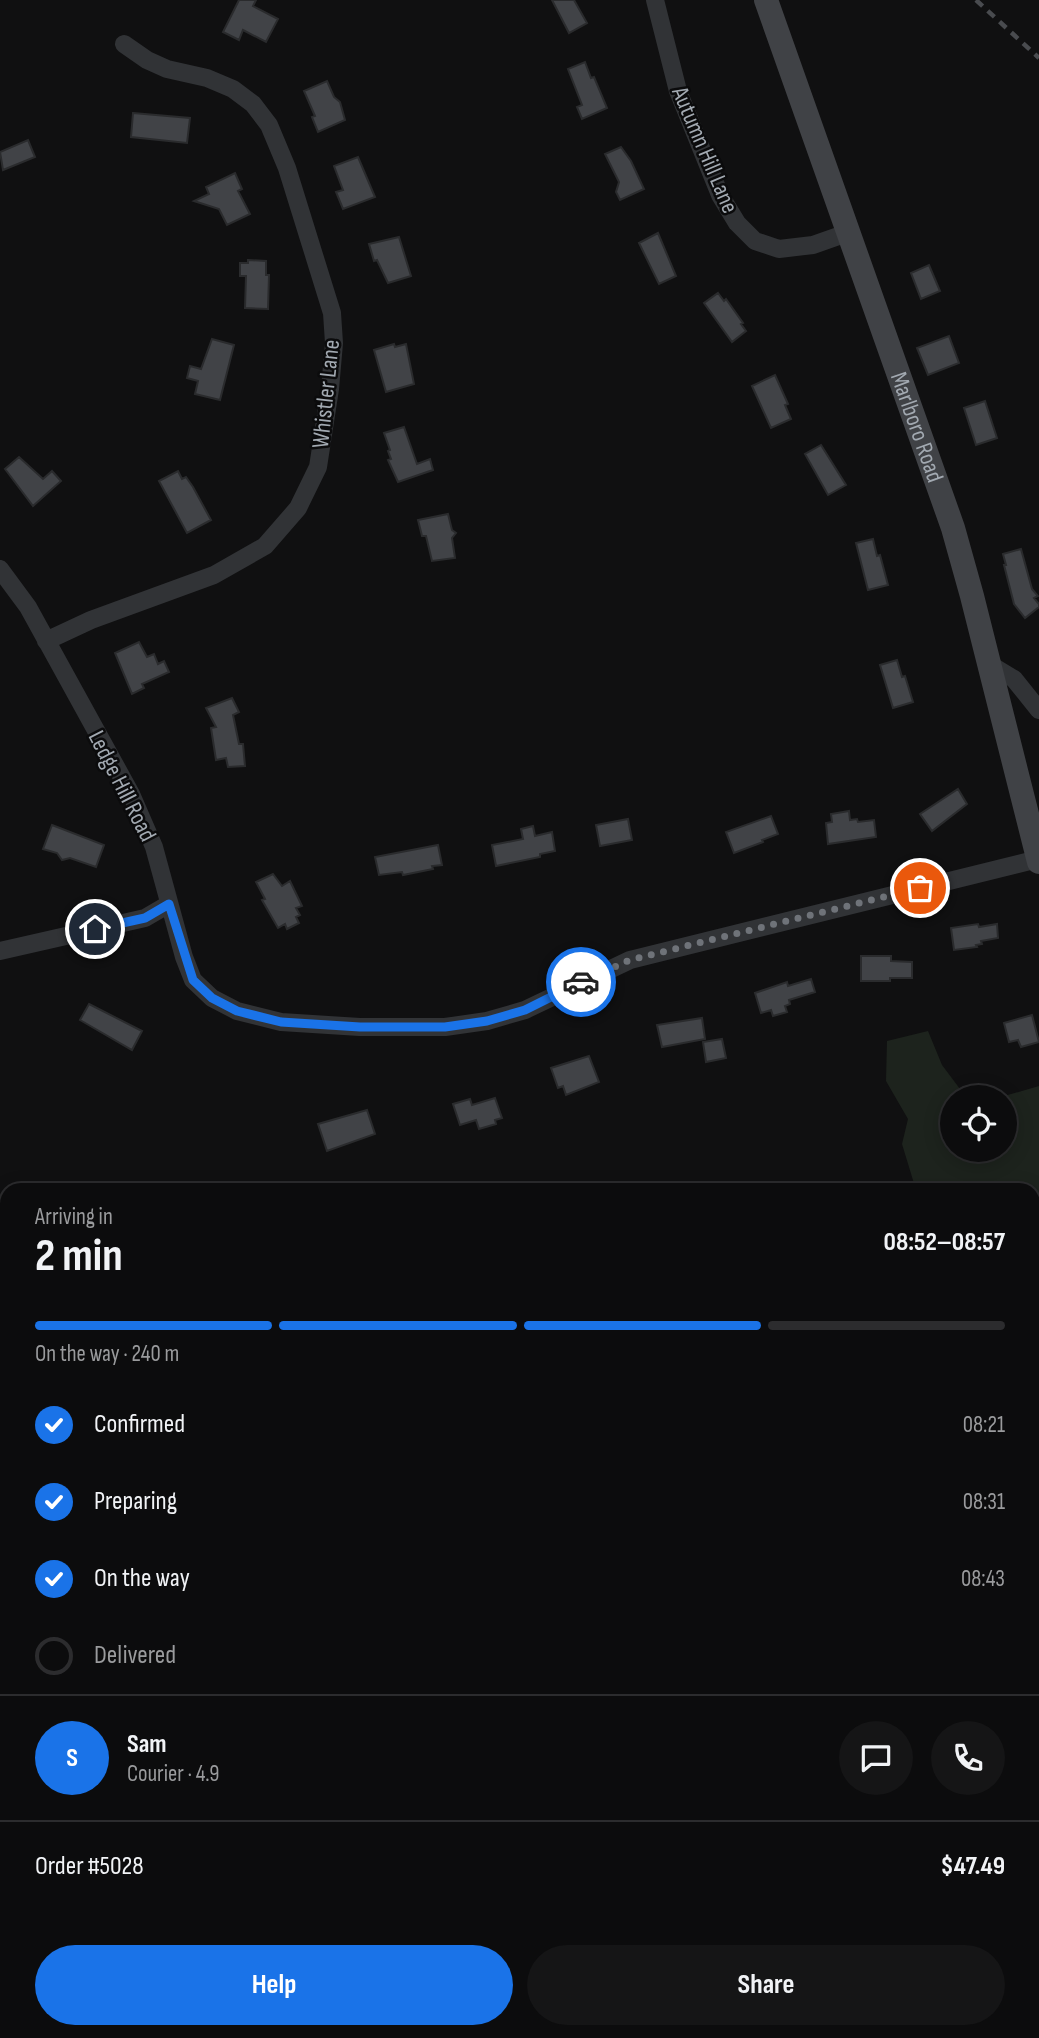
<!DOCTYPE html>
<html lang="en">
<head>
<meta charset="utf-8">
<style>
	body { margin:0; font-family:"Sofia Sans Condensed",sans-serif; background:#151516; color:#f1f3f6; height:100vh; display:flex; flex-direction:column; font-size:26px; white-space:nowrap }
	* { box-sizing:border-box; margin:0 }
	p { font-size:23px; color:#9a9b9d }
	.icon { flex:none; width:38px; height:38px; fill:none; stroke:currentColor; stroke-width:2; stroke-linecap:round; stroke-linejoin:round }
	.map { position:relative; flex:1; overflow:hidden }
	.details { position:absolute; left:0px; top:1183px; width:1040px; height:856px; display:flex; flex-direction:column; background:#0c0c0d; border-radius:21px 21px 0 0; box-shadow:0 4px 18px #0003,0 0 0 2px #2c2c2e }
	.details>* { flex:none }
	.controls { position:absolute; left:940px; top:1085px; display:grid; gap:14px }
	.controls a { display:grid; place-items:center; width:77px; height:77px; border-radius:50%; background:#0c0c0d; box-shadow:0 4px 18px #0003,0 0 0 2px #2c2c2e; font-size:35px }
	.pin { position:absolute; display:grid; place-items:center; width:60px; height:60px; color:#fff; margin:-30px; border:4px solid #fff; border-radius:50%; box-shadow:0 2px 7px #0007 }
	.courier { position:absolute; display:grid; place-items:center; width:70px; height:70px; margin:-35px; border:5px solid #1a73e8; border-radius:50%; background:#fff; color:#222; box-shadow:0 2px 9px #0007 }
	.summary em { font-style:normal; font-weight:700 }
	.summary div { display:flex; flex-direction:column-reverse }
	.summary { display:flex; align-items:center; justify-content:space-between; height:119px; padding:0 35px }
	h1 { font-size:46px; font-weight:700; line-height:52px }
	.bar { display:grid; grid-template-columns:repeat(4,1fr); gap:10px 7px; align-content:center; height:84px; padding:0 35px }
	.bar i { height:9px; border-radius:5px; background:#2c2c2e }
	.bar .current { background:#1a73e8 }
	.bar p { grid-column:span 4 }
	.line { display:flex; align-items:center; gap:18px; padding:0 35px; border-top:2px solid #2c2c2e }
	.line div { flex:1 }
	.round { display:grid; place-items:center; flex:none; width:74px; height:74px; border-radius:37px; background:#151516 }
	ol { padding:0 35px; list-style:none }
	li { display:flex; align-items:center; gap:21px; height:77px }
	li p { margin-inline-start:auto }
	li .icon { padding:7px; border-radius:50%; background:#1a73e8; color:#fff; stroke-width:4 }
	li:last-child { color:#9a9b9d }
	li i { width:38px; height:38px; border:4px solid #2c2c2e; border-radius:50% }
	.cta { display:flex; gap:14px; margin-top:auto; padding:14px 35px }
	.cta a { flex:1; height:80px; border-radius:42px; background:#1a73e8; color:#fff; font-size:28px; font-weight:700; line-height:80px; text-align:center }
	.cta a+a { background:#151516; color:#f1f3f6 }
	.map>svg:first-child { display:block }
	.built { fill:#1c1c1e }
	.green { fill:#1d231d }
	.water { fill:#2d363a }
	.building { fill:#414347; stroke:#2a2b2d; stroke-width:2 }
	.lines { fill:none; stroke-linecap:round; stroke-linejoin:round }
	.minor { stroke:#313336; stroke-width:18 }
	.secondary { stroke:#404246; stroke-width:24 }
	.rail { stroke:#494b4f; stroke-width:4.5; stroke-dasharray:9 7; stroke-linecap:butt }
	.done { stroke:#6f7379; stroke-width:7; stroke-dasharray:0 12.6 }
	.route { stroke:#1a73e8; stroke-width:9 }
	.labels { text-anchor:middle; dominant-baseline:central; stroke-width:5; stroke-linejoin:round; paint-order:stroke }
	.street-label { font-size:24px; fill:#a2a9b1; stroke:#0b0b0c }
</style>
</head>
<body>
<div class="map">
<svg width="1039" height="2038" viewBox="0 0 1039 2038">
	<rect width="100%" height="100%" fill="#101011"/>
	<path class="built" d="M 1039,1278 L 1039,2038 L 730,2038 L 727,2032 L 1032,2032 L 1032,1279 Z"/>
	<path class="green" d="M 928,1031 L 942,1065 L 966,1097 L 952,1097 L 952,1150 L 1004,1150 L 1004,1097 L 1001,1097 L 1039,1086 L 1039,1220 L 1033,1226 L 1032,1190 L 916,1190 L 902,1144 L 908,1119 L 886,1081 L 887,1041 Z
		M 1033,1996 L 1039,2017 L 1039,2038 L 808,2038 L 806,2032 L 1032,2032 Z"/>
	<path class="water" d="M 1032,1422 L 1039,1431 L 1039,1556 L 1033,1558 Z"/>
	<path class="building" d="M 239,0 L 256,0 L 253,6 L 278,19 L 266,42 L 243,30 L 239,40 L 223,32 Z
		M 552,0 L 574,0 L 587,23 L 569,33 Z
		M 585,62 L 591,78 L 594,77 L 607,108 L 582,119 L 577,107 L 582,105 L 568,69 Z
		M 327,81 L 334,97 L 340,102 L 345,120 L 318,132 L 312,117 L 315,116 L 304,91 Z
		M 133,113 L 190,118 L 187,143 L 131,137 Z
		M 28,140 L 35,157 L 3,170 L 0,152 Z
		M 621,147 L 631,161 L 644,189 L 620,200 L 616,192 L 619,182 L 605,154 Z
		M 358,157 L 375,197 L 343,209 L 336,192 L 343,190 L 334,166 Z
		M 235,173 L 242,189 L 238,191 L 250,214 L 227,225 L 219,209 L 194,201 L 209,194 L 206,187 Z
		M 658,233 L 676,276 L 659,284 L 639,243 Z
		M 399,237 L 411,276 L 388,283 L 377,260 L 374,261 L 369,244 Z
		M 248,260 L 266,261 L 266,275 L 269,275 L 268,309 L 245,308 L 246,276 L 240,276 L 240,263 L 248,263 Z
		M 929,265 L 940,291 L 921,299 L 911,273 Z
		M 718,293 L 724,301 L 726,299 L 743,323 L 741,324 L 746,331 L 732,342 L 704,303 Z
		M 949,336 L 959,363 L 928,375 L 917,348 Z
		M 212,339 L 234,345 L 220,400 L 195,394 L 198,381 L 187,378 L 190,366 L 201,369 Z
		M 394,344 L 395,347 L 406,344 L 414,384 L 386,392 L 374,350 Z
		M 775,375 L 788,404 L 785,405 L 791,419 L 771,428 L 752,386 Z
		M 985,401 L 997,438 L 976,445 L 964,408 Z
		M 404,427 L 417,464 L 430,459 L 433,470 L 398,482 L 388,460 L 391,459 L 388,451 L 390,450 L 384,433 Z
		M 821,445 L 846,485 L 828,495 L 805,454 Z
		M 19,457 L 43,479 L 52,471 L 61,481 L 33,506 L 5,469 Z
		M 178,471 L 182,479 L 186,477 L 193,487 L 211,520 L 187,533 L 159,481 Z
		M 448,514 L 452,530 L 456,533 L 452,538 L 455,558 L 432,561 L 426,536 L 422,536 L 418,520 Z
		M 873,539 L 877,556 L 880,555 L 888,585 L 868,590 L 856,543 Z
		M 1021,549 L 1032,589 L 1038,596 L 1034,598 L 1039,604 L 1039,607 L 1025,618 L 1014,604 L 1004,565 L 1006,565 L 1003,554 Z
		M 139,642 L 147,657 L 154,654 L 158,664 L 164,661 L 169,672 L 142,684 L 144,688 L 132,694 L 115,653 Z
		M 897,660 L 902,677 L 905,676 L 913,702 L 893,708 L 880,665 Z
		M 232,698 L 239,712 L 233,715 L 239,744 L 243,744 L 245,766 L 228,767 L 226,758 L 216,760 L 211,728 L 216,727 L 206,708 Z
		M 958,789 L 967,804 L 932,831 L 920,814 Z
		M 849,811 L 850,820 L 857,819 L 858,822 L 874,820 L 876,837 L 828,844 L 826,823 L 832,822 L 831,814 Z
		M 771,816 L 778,834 L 762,840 L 763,842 L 734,853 L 726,832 Z
		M 628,819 L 632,840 L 600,846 L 596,825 Z
		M 52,825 L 104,845 L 96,867 L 70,858 L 62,860 L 57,853 L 43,849 Z
		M 533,826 L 535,836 L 552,832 L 555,851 L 540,854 L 540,857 L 496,866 L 492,845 L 523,839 L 521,829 Z
		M 438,845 L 442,865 L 432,866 L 433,869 L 403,875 L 402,872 L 379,875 L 375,857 Z
		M 273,874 L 282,886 L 290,881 L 302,906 L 296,908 L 300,915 L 296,917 L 299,923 L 287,929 L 285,924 L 278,928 L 262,900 L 265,899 L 256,882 Z
		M 978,924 L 979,927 L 997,924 L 998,938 L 981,941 L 982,944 L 976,945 L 977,947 L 954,950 L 951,928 Z
		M 861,956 L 891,956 L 891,961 L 912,962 L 912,978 L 890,978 L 890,981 L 861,981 Z
		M 811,979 L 815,992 L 789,1000 L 790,1004 L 785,1006 L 787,1012 L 773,1016 L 771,1010 L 761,1013 L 755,993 L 787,982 L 788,986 Z
		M 89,1004 L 142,1031 L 132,1050 L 80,1020 Z
		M 1032,1015 L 1039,1042 L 1021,1047 L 1018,1040 L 1009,1042 L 1004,1023 Z
		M 702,1018 L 705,1039 L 662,1047 L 657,1025 Z
		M 722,1039 L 726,1058 L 706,1062 L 703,1042 Z
		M 589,1056 L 599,1082 L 566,1095 L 563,1086 L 558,1088 L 551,1068 Z
		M 495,1098 L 502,1118 L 495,1120 L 496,1124 L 479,1129 L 476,1120 L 460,1125 L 453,1104 L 470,1099 L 472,1105 Z
		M 367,1110 L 375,1134 L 327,1151 L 318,1124 Z"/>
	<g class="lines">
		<path class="minor" d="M 655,0 L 678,91 L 720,195 L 737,223 L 755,241 L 779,249 L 813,245 L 847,233
			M 0,569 L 28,607 L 131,794 L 154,847 L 184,957 L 193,980 L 212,998 L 237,1011 L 281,1022 L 360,1027 L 445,1027 L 487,1021 L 525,1010 L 630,960 L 1038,859
			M 46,641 L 91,620 L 214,575 L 265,546 L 298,508 L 318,467 L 330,389 L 334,343 L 332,313 L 287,168 L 269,125 L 253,104 L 233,89 L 207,78 L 167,69 L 147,60 L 124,44
			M 989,664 L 1014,679 L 1039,710
			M 0,951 L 145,918 L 169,904"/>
		<path class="secondary" id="s1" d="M 766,0 L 953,528 L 972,596 L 1039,862"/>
		<path class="rail" d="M 976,0 L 1039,58"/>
	</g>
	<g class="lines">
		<path class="done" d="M 581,982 L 630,960 L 920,888"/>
		<path class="route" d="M 95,929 L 145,918 L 169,904 L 193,980 L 212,998 L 237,1011 L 281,1022 L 360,1027 L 445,1027 L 487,1021 L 525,1010 L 581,982"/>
	</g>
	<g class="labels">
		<g class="street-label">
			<text transform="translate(705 150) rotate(67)">Autumn Hill Lane</text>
			<text transform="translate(326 394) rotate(-84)">Whistler Lane</text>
			<text stroke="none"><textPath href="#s1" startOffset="453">Marlboro Road</textPath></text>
			<text transform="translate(122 786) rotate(63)">Ledge Hill Road</text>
		</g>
	</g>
</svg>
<div class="controls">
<a><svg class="icon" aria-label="locate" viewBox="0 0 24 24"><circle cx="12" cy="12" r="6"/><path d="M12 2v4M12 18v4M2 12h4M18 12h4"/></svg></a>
</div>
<div class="pin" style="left:920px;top:888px;background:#ea580c"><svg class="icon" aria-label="bag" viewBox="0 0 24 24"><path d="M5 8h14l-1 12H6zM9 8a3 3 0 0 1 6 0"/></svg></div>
<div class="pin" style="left:95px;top:929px;background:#1f2937"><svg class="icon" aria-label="home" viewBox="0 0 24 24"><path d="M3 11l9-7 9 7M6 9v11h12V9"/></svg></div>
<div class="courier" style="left:581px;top:982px"><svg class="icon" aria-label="car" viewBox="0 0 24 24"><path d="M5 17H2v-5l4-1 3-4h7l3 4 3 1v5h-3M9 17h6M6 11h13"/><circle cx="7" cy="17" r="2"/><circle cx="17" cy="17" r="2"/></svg></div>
<section class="details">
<div class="summary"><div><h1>2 min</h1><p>Arriving in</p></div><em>08:52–08:57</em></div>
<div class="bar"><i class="current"></i><i class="current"></i><i class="current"></i><i></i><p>On the way · 240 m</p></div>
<ol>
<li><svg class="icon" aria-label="check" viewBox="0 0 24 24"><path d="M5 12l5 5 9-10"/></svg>Confirmed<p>08:21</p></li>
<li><svg class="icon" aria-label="check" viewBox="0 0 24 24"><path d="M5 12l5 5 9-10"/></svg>Preparing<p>08:31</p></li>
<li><svg class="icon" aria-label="check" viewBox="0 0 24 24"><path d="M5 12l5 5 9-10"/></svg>On the way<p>08:43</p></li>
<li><i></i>Delivered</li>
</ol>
<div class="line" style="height:126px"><b class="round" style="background:#1a73e8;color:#fff">S</b><div><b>Sam</b><p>Courier · 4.9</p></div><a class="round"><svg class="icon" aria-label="chat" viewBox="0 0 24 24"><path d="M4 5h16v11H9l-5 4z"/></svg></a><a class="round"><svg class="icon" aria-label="phone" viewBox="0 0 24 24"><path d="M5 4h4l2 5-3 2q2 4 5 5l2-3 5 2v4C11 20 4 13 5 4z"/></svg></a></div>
<div class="line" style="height:91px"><div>Order #5028</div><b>$47.49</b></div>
<div class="cta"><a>Help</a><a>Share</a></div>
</section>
</div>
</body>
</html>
